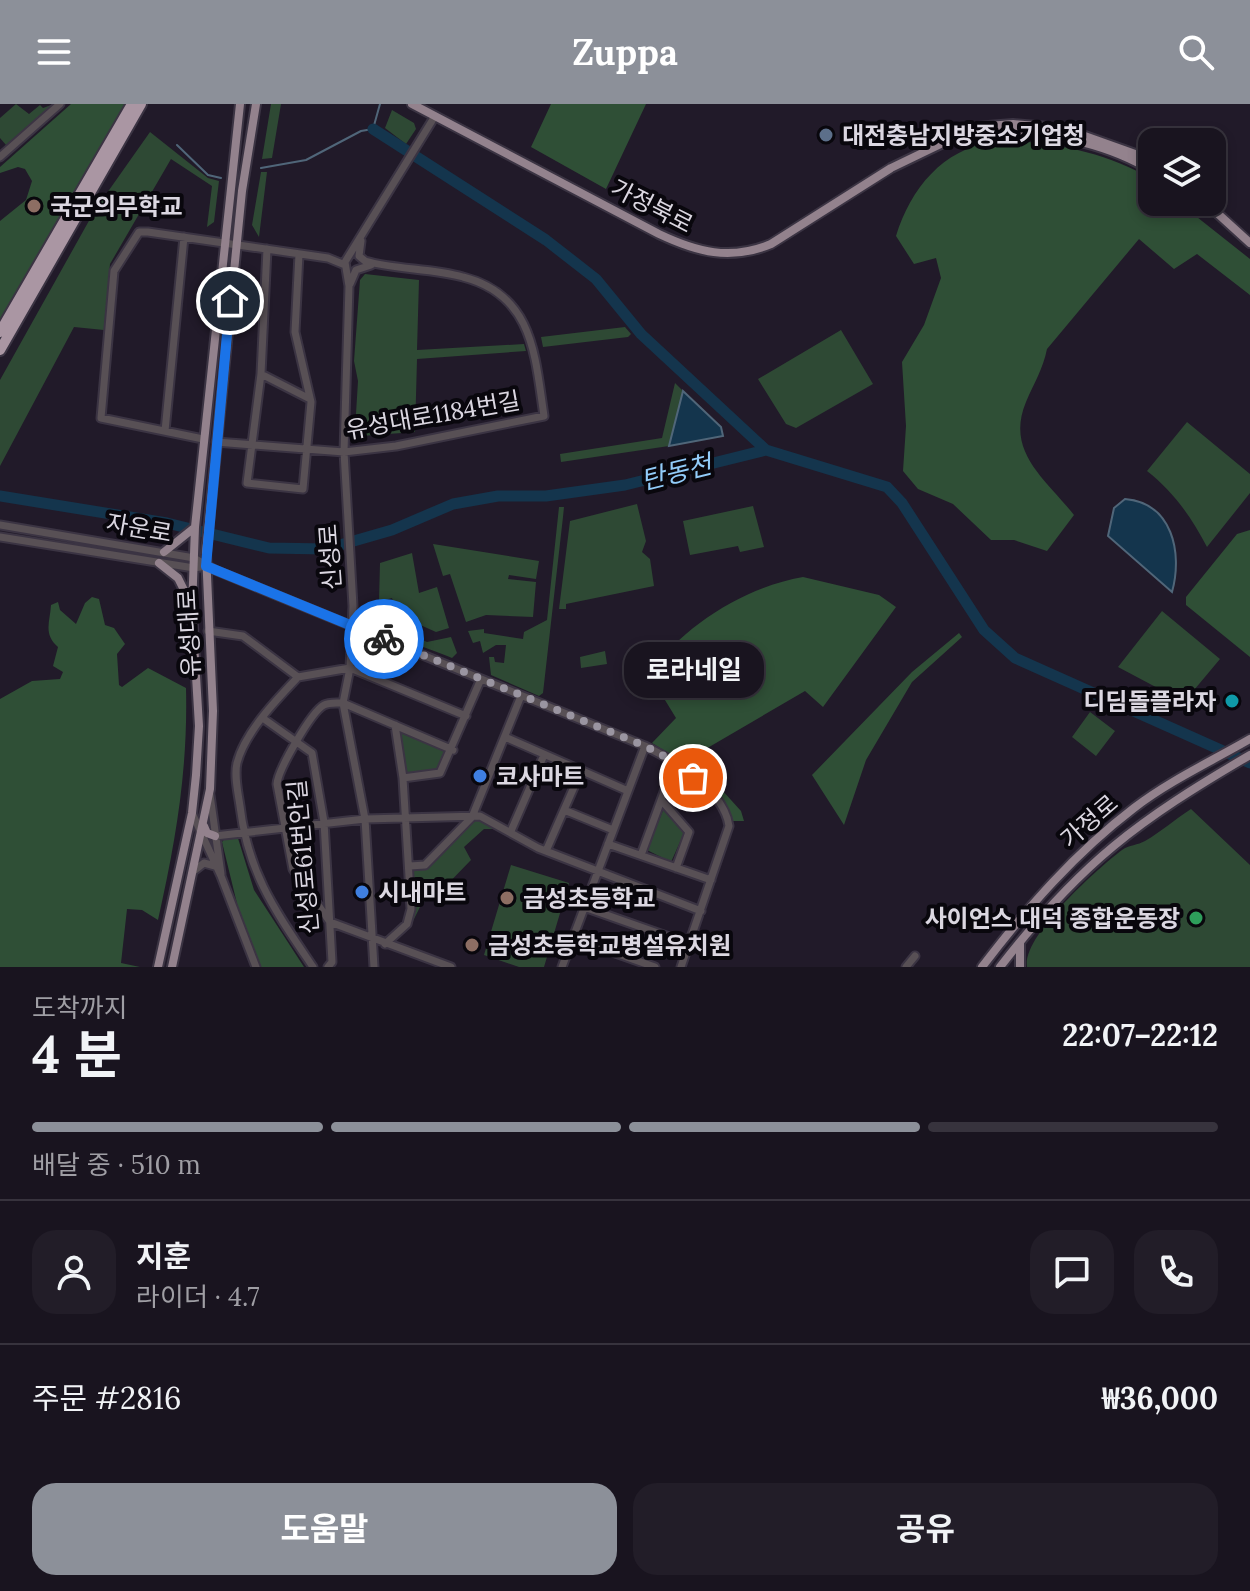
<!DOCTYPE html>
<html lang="ko">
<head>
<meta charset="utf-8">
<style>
	body { margin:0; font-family:Lora,"Noto Sans KR",serif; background:#221d28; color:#f1f3f6; height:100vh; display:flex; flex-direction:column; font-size:30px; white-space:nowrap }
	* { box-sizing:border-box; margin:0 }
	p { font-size:26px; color:#9f9ea4 }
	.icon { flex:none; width:44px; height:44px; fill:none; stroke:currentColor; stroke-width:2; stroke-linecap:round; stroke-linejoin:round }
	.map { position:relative; height:863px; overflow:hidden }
	.panel { display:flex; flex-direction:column; background:#19141f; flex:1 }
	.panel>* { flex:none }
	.fabs { position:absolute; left:1138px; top:24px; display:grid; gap:16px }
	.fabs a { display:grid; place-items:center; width:88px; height:88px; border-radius:16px; background:#19141f; box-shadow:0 4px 12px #0003,0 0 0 2px #37333d; font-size:40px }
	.pin { position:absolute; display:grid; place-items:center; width:68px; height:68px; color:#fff; margin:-34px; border:4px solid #fff; border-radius:50%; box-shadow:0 2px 8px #0007 }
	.courier { position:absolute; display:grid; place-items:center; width:80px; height:80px; margin:-40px; border:6px solid #1a73e8; border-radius:50%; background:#fff; color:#222; box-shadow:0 2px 10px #0007 }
	.bubble { position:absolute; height:56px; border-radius:24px; background:#19141f; box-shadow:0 4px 12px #0003,0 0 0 2px #37333d; font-size:26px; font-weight:700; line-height:56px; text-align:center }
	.head em { font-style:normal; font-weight:700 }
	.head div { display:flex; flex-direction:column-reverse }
	.head { display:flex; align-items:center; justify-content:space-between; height:136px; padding:0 32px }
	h1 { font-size:52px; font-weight:700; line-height:60px }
	.bar { display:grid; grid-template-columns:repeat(4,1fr); gap:12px 8px; align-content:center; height:96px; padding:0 32px }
	.bar i { height:10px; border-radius:6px; background:#37333d }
	.bar .on { background:#8c9099 }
	.bar p { grid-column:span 4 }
	.line { display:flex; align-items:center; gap:20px; padding:0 32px; border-top:2px solid #37333d }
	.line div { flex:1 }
	.round { display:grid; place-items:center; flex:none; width:84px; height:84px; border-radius:24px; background:#221d28 }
	.primary-button { display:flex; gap:16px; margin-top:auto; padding:16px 32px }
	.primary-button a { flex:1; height:92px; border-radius:24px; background:#8c9099; color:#fff; font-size:32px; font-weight:700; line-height:92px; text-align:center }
	.primary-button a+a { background:#221d28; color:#f1f3f6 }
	header { display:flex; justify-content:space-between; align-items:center; height:104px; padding:0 32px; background:#8c9099; color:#fff; font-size:36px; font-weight:700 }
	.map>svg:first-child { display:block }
	.green { fill:#2e4934 }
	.forest { fill:#2f4f36 }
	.water { fill:#14354d; stroke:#506679; stroke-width:2 }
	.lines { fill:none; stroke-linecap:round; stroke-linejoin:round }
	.stream { stroke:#506679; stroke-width:2 }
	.river { stroke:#14354d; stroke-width:11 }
	.minor-casing { stroke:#3b3443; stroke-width:11 }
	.major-casing { stroke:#3b3443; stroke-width:12 }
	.highway-casing { stroke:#3b3443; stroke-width:14 }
	.minor { stroke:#585055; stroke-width:7 }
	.major { stroke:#93828d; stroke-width:8 }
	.highway { stroke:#aa96a3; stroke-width:10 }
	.done { stroke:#9a95a1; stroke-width:8; stroke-dasharray:0 14.4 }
	.route { stroke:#1a73e8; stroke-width:10 }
	.service-dot { fill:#5c6f8a; stroke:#09070d; stroke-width:3 }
	.education-dot { fill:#8d6e63; stroke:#09070d; stroke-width:3 }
	.culture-dot { fill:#0f9aa8; stroke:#09070d; stroke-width:3 }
	.shop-dot { fill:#3f7fe0; stroke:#09070d; stroke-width:3 }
	.leisure-dot { fill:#2e9e5b; stroke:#09070d; stroke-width:3 }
	.labels { text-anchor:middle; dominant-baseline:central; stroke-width:8; stroke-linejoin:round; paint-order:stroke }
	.poi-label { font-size:24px; font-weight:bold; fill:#dbd7e1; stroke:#09070d; text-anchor:start }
	.street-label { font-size:24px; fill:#dbd7e1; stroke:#09070d }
	.water-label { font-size:26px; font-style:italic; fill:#92ccf9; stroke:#09070d }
</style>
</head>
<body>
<header><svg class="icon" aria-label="menu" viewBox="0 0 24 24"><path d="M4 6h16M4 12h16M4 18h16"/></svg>Zuppa<svg class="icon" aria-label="search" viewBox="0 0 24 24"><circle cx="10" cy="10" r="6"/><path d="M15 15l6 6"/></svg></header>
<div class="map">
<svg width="1250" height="863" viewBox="0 0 1250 863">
	<rect width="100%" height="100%" fill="#211a29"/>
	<path class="green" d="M 16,0 L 29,10 L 40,1 L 43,4 L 54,0 L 6,41 L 0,34 L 0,14 Z
		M 271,0 L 281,0 L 272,54 L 262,55 Z
		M 392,6 L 414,19 L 416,25 L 406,40 L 385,24 Z
		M 150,28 L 208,74 L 219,77 L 214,118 L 207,123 L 212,82 L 171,55 L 110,160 L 104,226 L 74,223 L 0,362 L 0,276 L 95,106 Z
		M 261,68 L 267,68 L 259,133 L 252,121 Z
		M 365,170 L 419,176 L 417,246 L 524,240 L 526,247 L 417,255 L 415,328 L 361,332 L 355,326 L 358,277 L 354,257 L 360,176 Z
		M 625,223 L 631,230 L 628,233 L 543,243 L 541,233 Z
		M 841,226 L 873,280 L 796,324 L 786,320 L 758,275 Z
		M 675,279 L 683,287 L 669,342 L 561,358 L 560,350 L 662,334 Z
		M 1187,318 L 1250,370 L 1250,389 L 1207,443 C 1192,414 1173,387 1147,367 Z
		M 637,400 L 646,437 L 642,448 L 650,455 L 654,482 L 566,500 L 566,505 L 559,505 L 570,417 Z
		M 753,402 L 764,443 L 740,448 L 738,442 L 690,451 L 683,417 Z
		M 559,403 L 564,403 L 563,413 L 543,589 L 539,592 L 491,571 L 489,553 L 494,553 L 495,558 L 504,559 L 506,541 L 496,541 L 483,549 L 480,537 L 473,539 L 468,527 L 484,525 L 484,529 L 523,535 L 524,528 L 547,516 Z
		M 433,440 L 539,457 L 536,475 L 509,471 L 508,475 L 536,478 L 533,513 L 486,511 L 466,518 L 450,470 L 443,472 Z
		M 412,449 L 419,489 L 437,483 L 449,524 L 436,528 L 382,504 L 393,497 L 392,494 L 379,498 L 380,459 Z
		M 1162,507 L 1220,555 L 1184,598 L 1118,563 Z
		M 364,509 L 427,538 L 451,533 L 457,549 L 452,554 C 429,544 375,528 360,511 Z
		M 605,547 L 607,560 L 581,564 L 580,553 Z
		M 1090,608 L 1115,627 L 1096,652 L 1072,633 Z
		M 403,627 L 446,646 L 448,650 L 438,667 L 410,670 L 405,667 L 399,630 Z
		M 664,704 L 685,727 L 671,758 L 647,746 Z
		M 1191,705 L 1250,761 L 1250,863 L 1027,863 C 1022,832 1097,765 1122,746 C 1129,741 1138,741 1145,737 C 1161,728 1175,715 1191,705 Z
		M 477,715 L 497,725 L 484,725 L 464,743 L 471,756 L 439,789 L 422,799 L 411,821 L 398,830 L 409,820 L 412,766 L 426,762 Z
		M 511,761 L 569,779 L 544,863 L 519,863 L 484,851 Z"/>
	<path class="forest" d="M 71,0 L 126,0 L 0,217 L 0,117 L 26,96 L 32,77 L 25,65 L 18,63 L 0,69 L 0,63 Z
		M 551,0 L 646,0 L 606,85 L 531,43 Z
		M 994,37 C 1048,36 1105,48 1152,75 L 1152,98 L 1178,98 L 1250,155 L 1250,191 L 1197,150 L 1174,165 L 1139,135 L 1047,245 C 1043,265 1034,279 1026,298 C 1005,348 1046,375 1074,411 L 1047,447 L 1014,436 L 991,436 L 953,400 L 918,385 L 903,367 L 906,322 L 902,258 L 924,221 L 941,174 L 936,154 L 914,160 L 896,132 C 911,84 942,46 994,37 Z
		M 1250,426 L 1250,553 L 1186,501 L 1186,493 L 1237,430 Z
		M 803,473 L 879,491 L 896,503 L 823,603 L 805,587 L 692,653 L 741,707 L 744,717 L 732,717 C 723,680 683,658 652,639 L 676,614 L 649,570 C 684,521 745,483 803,473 Z
		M 92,493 L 99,495 L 105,521 L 114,524 L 125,540 L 117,550 L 119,581 L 122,583 L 148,564 L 186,584 C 188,665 176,736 158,816 L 142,806 L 127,805 L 121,859 L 140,863 L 0,863 L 0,595 L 32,577 L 60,575 L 63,568 L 53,562 L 58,543 C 43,530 50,518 51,501 L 58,498 L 60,506 L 76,520 L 85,499 Z
		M 959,529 L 962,533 L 912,578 L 866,656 L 844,721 L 812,671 L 912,568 Z
		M 237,731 L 254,786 L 304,863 L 261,863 L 241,816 L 222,738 L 227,732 Z"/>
	<path class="water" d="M 683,287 L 721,323 L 723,332 L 669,342 Z
		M 1125,395 C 1172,399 1183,448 1172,488 L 1108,432 L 1114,404 Z"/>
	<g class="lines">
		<path class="stream" d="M 177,41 L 208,71 L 221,74
			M 261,64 L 306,56 L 361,27 L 373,25 L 380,0"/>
		<path class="river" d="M 373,25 L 546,136 L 596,175 L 641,230 L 766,346
			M 0,392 L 167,419 L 269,444 L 326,445 L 392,426 L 453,400 L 498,392 L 546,392 L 625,381 L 766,346 L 887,383 L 902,399 L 984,526 L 1015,554 L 1250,659"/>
		<g class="minor-casing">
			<path id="minor" d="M 0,53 L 60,0
				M 267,145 L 261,270 L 247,379 L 303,385 L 311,298 L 295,228 L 299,150
				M 350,180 L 356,166 L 371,161
				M 261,270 L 310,295
				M 165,327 L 184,133
				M 203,335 L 101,314 L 114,167 L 139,128 L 148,128 L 328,154 L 345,161
				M 216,338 L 344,348 L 396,342 L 544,312 C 535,253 534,191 463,173 C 431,164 397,166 365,157 L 359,152 L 361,137
				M 0,421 L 194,454 L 215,466 L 645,642 C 675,657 724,686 729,722 L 681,863
				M 0,433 L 194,464 L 206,462
				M 208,527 L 243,532 L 298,573
				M 264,615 L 312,649 L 324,718 L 332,858 L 328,863
				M 505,633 L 628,687
				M 403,674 L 440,669 L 481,575
				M 210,691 L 221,770
				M 662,697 L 689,728 L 676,764
				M 564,706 L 613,726
				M 192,709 L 221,772 L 256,863
				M 511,727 L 544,651
				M 215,732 L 365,715 L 480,712 L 538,744 L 701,807
				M 608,740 L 711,776
				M 546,747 L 581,667
				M 641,751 L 675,658
				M 410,762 L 425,761 L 472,713 L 521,592
				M 195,766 L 204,759 L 215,762
				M 584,803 L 689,840
				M 573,834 L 655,863
				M 385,840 L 407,820 L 411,805 L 403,674 L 395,621
				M 313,863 C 276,808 248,770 240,702 C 238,688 234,672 237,659 C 245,628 277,595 298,573 L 350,564 L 466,612
				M 374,863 L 365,715 L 343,599 L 350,564 L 353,502 L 344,348 L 349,182 L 345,158 L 435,12
				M 451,863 L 330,818 L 293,765 L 277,680 C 278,666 311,608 324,601 C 329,598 336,599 343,599 L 453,646
				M 562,863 L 645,642
				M 906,863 L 915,852"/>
		</g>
		<g class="major-casing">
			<path id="major" d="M 412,0 L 659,130 C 697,148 730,157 771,140 L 891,64 L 976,23 L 1013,20 L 1048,23 L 1082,31 L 1152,56
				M 963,32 C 978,32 992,28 1007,28 C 1053,28 1113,42 1152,67
				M 1193,98 L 1207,103
				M 1205,98 L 1250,139
				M 164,448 L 194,424
				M 159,459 L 178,474 L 191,500
				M 204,722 L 207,729 L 215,732
				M 1020,840 L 1020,863
				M 158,863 L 192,709 L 196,671 L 199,622 L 192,505 L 195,423 L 240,0
				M 172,863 L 210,685 L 213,607 L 206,449 L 242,87 L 256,0
				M 982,863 C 1027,804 1075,749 1134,704 C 1169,677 1212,657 1250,635
				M 1000,863 C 1081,758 1139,716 1250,651"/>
		</g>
		<g class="highway-casing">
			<path id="highway" d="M 0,228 L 132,0
				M 0,246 L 141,0"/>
		</g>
		<use href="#minor" class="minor"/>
		<use href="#major" class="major"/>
		<use href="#highway" class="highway"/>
	</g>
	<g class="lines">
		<path class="done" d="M 384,535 L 645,642 L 675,658 L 693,674"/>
		<path class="route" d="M 230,197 L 206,462 L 384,535"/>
	</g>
	<circle class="service-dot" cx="826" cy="31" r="8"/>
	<g class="education-dot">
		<circle cx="34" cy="102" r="8"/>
		<circle cx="507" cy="794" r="8"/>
		<circle cx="472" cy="841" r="8"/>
	</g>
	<circle class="culture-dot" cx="1232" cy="597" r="8"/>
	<g class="shop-dot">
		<circle cx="480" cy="672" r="8"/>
		<circle cx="362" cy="788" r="8"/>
	</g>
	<circle class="leisure-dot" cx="1196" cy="814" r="8"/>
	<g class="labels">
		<g class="poi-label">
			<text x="842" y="31">대전충남지방중소기업청</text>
			<text x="50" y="102">국군의무학교</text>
			<text x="1216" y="597" text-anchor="end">디딤돌플라자</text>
			<text x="496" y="672">코사마트</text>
			<text x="378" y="788">시내마트</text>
			<text x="523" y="794">금성초등학교</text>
			<text x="1180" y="814" text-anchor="end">사이언스 대덕 종합운동장</text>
			<text x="488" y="841">금성초등학교병설유치원</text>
		</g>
		<g class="street-label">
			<text transform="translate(652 102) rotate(27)">가정북로</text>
			<text transform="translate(433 311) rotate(-10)">유성대로1184번길</text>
			<text transform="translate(139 424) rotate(10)">자운로</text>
			<text transform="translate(330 453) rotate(-94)">신성로</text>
			<text transform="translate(189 529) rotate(-93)">유성대로</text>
			<text transform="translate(1089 717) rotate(-41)">가정로</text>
			<text transform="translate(303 753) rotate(-95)">신성로61번안길</text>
		</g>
		<g class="water-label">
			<text transform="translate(676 368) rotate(-14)">탄동천</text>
		</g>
	</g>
</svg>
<div class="fabs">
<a><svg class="icon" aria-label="layers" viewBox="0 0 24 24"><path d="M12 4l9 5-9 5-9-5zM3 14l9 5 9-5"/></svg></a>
</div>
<div class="pin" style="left:693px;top:674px;background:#ea580c"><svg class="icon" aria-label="bag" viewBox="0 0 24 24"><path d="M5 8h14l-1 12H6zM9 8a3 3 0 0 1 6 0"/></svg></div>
<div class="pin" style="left:230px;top:197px;background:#1f2937"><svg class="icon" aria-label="home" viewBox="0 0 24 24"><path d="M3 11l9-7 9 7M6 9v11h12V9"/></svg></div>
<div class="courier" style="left:384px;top:535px"><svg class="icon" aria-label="bike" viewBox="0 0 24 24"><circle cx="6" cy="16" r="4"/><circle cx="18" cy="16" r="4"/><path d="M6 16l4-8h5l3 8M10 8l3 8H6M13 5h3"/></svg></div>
<div class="bubble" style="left:624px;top:538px;width:140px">로라네일</div>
</div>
<section class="panel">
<div class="head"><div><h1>4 분</h1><p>도착까지</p></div><em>22:07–22:12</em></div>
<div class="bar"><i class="on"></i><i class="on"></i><i class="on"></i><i></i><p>배달 중 · 510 m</p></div>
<div class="line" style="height:144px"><a class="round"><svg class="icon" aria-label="person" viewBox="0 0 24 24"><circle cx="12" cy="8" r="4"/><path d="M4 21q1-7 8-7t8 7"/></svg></a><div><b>지훈</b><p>라이더 · 4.7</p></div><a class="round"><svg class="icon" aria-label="chat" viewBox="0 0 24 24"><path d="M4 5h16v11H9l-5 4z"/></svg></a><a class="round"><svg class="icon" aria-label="phone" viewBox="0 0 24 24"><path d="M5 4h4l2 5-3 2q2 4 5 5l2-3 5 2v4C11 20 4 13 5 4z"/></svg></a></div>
<div class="line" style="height:104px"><div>주문 #2816</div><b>₩36,000</b></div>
<div class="primary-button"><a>도움말</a><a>공유</a></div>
</section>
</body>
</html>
